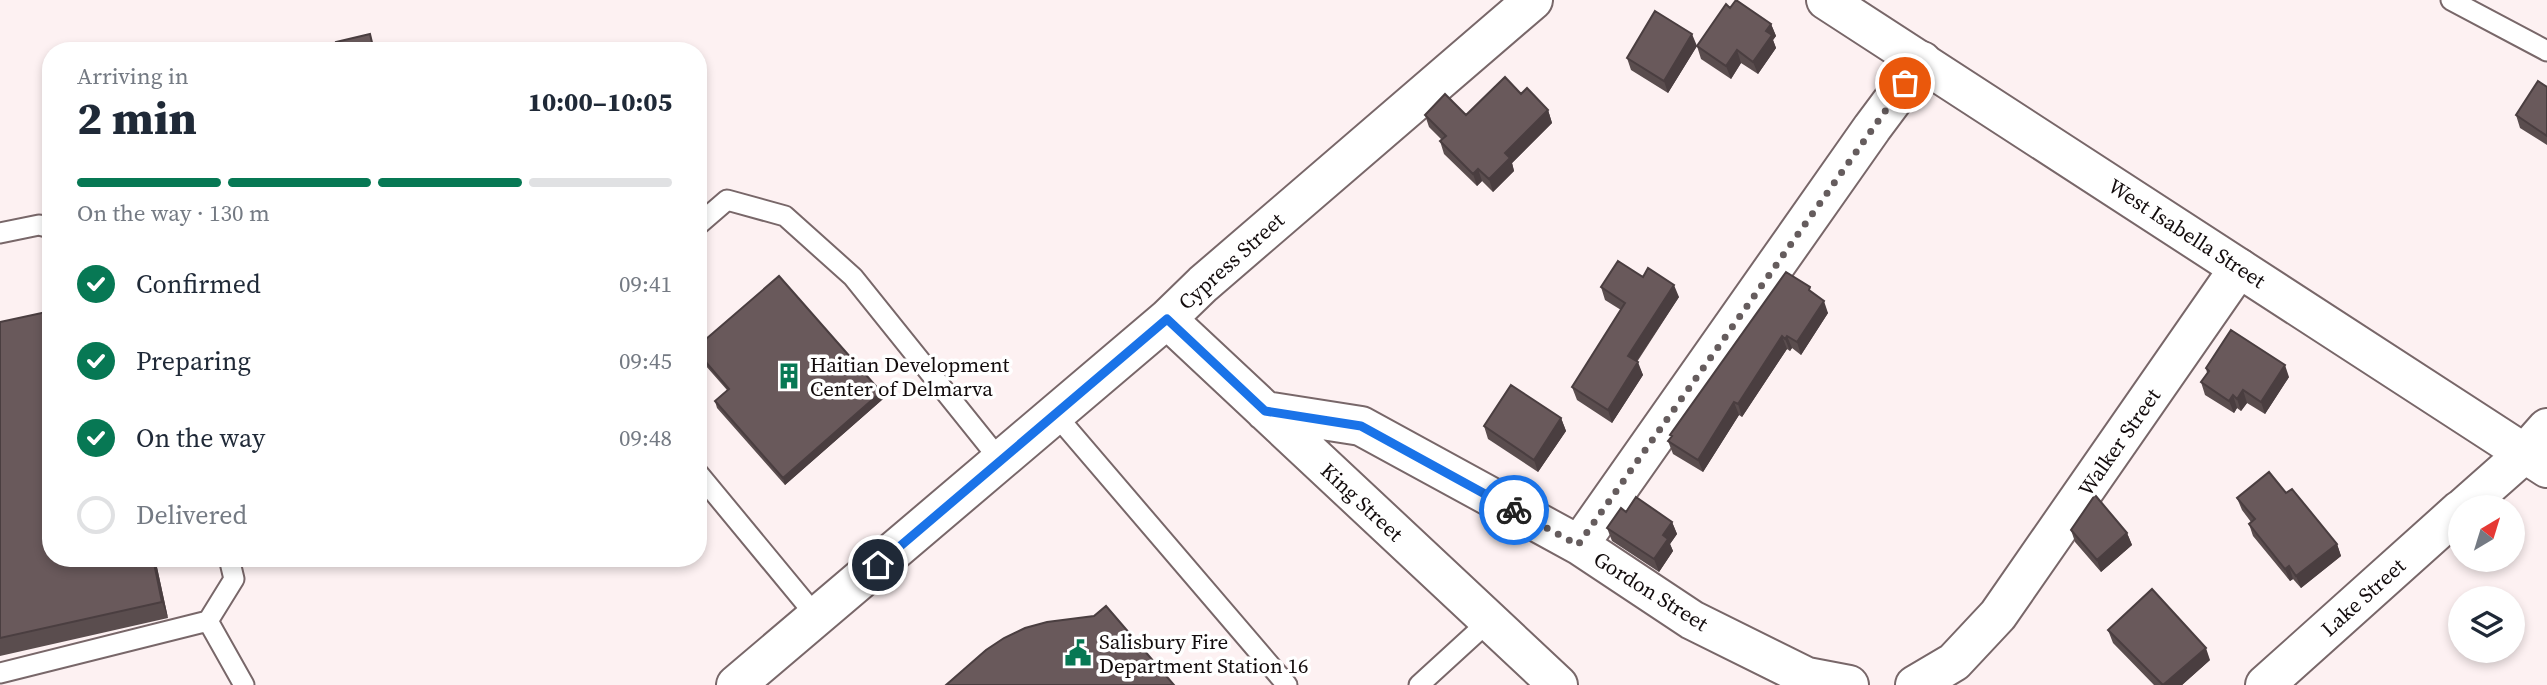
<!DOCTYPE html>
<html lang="en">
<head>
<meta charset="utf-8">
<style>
	body { margin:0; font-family:"Source Serif 4",serif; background:#f6f6f7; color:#1f2937; height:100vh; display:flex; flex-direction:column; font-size:26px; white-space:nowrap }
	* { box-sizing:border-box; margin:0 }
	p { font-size:23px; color:#747a83 }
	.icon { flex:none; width:38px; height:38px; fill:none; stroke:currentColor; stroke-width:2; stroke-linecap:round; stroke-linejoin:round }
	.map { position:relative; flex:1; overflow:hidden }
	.sheet { position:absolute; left:42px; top:42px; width:665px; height:525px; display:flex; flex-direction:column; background:#fff; border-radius:28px; box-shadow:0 4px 10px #0003 }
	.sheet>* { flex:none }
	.needle { width:46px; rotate:38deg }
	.controls { position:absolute; left:2448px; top:495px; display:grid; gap:14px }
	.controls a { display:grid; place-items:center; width:77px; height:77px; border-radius:50%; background:#fff; box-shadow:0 4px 10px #0003; font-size:35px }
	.pin { position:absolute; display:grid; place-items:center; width:60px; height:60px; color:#fff; margin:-30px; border:4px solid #fff; border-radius:50%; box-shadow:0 2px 7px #0007 }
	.courier { position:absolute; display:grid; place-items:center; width:70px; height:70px; margin:-35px; border:5px solid #1a73e8; border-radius:50%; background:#fff; color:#222; box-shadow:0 2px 9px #0007 }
	.summary em { font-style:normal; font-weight:800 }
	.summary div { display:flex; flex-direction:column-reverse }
	.summary { display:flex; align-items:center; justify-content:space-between; height:119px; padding:0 35px }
	h1 { font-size:46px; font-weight:800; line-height:52px }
	.bar { display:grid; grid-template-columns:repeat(4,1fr); gap:10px 7px; align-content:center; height:84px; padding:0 35px }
	.bar i { height:9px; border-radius:5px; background:#e0e1e3 }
	.bar .active { background:#077854 }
	.bar p { grid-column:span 4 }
	ol { padding:0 35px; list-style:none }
	li { display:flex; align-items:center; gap:21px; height:77px }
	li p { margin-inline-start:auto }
	li .icon { padding:7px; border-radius:50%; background:#077854; color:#fff; stroke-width:4 }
	li:last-child { color:#747a83 }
	li i { width:38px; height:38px; border:4px solid #e0e1e3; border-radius:50% }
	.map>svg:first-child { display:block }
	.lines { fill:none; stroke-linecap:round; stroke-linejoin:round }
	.service-casing { stroke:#786769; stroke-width:23 }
	.minor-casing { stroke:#786769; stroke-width:42 }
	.tertiary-casing { stroke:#786769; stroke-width:42 }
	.service { stroke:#fff; stroke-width:19 }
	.minor { stroke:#fff; stroke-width:38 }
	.tertiary { stroke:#fff; stroke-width:38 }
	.wall { fill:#5a4d4e }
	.shaded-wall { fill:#4a3e40 }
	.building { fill:#69595b; stroke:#4a3e40; stroke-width:2 }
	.done { stroke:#655c5d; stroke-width:7; stroke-dasharray:0 12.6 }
	.route { stroke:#1a73e8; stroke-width:9 }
	.labels { text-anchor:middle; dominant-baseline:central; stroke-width:7; stroke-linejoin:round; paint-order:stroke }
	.street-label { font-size:21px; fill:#130c0d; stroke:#fff }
	.poi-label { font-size:21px; fill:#130c0d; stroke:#fff; text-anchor:start }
</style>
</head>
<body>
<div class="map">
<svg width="2547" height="685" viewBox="0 0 2547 685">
	<rect width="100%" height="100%" fill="#fdf1f2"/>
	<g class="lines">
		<g class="service-casing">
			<path id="service" d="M 2451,0 L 2547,51
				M 698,225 L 727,200 L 785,216 L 853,277 L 1000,460
				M 0,233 L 39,225 L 51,228
				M 1055,414 L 1287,685
				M 698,473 L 817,617
				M 208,621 L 234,579 L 229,558
				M 0,673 L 208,621 L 244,685
				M 1419,685 L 1489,621"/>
		</g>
		<g class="minor-casing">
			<path id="minor" d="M 1167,319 L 1558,685
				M 1265,411 L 1361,426 L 1579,545 L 1692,620 L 1807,677 L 1849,685
				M 1579,545 L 1872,128 L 1922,61
				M 736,685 L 1167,319 L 1203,284 L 1533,0
				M 1915,685 L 1954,662 L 1998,615 L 2239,268"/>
		</g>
		<g class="tertiary-casing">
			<path id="tertiary" d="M 1826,0 L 2547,468
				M 2463,508 L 2524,454 L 2547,428
				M 2265,685 L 2460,510"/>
		</g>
		<use href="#service" class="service"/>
		<use href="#minor" class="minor"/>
		<use href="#tertiary" class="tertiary"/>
	</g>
	<path class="wall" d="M 1730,8 L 1771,24 L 1776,36 L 1773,40 L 1776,48 L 1758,74 L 1741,63 L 1731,79 L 1701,59 L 1697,46 Z
		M 1697,46 L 1668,93 L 1631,70 L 1627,58 Z
		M 2547,87 L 2547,145 L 2520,128 L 2516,115 Z
		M 1521,94 L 1548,110 L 1552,123 L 1512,163 L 1514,171 L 1493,192 L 1482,181 L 1477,186 L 1444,154 L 1440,141 L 1442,140 L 1429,127 L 1425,115 L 1466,115 Z
		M 1643,277 L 1679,297 L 1637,362 L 1643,375 L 1612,423 L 1577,400 L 1572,387 L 1621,310 L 1605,300 L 1601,287 Z
		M 1812,293 L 1828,313 L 1801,355 L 1792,348 L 1790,351 L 1787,349 L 1742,417 L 1739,415 L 1703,472 L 1673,454 L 1668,441 L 1671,437 L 1670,435 Z
		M 0,322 L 51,558 L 155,558 L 168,618 L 0,656 Z
		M 698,346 L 881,392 L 883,399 L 785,485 L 717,408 L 715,401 L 727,390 L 698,357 Z
		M 2206,368 L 2289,377 L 2265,414 L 2247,403 L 2241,411 L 2237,408 L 2234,413 L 2205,395 L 2201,382 L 2207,373 Z
		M 1561,418 L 1566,431 L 1538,472 L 1488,439 L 1484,426 Z
		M 2286,493 L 2337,544 L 2341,556 L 2301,588 L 2293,579 L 2290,581 L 2253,536 L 2249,524 L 2251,522 L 2242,510 L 2237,498 Z
		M 1626,512 L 1672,522 L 1677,534 L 1670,544 L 1673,551 L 1659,572 L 1612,541 L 1607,528 Z
		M 2071,530 L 2127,533 L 2132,545 L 2101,572 L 2075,542 Z
		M 2108,630 L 2210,660 L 2182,685 L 2154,685 L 2113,643 Z"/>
	<path class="shaded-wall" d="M 1771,24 L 1776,36 L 1773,40 L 1776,48 L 1758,74 L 1753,62 L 1766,31 Z
		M 1692,34 L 1697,46 L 1668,93 L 1664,81 Z
		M 1737,50 L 1741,63 L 1731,79 L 1726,66 Z
		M 1548,110 L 1552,123 L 1512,163 L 1514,171 L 1493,192 L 1489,179 L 1505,153 Z
		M 1478,169 L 1482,181 L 1477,186 L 1473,174 Z
		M 1674,285 L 1679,297 L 1632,368 L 1628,356 Z
		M 1824,301 L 1828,313 L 1801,355 L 1797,342 Z
		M 1782,336 L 1787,349 L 1742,417 L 1738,404 Z
		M 1787,336 L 1792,348 L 1790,351 L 1785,339 Z
		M 1638,362 L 1643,375 L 1612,423 L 1608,410 Z
		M 2285,365 L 2289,377 L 2265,414 L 2261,402 Z
		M 2243,390 L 2247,403 L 2241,411 L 2237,399 Z
		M 881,392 L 883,399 L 785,485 L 783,478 Z
		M 2233,395 L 2237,408 L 2234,413 L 2229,401 Z
		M 1734,402 L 1739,415 L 1703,472 L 1698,460 Z
		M 1561,418 L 1566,431 L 1538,472 L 1534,460 Z
		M 1672,522 L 1677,534 L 1670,544 L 1673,551 L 1659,572 L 1654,559 L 1663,535 Z
		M 2127,533 L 2132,545 L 2101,572 L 2097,560 Z
		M 2337,544 L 2341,556 L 2301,588 L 2296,576 Z
		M 153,558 L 155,558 L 168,618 L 162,602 Z
		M 2289,566 L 2293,579 L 2290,581 L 2285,569 Z
		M 2206,648 L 2210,660 L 2182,685 L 2163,685 Z"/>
	<path class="building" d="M 1736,0 L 1771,24 L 1766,31 L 1772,35 L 1753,62 L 1737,50 L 1726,66 L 1697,46 L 1726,4 L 1730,8 Z
		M 1655,11 L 1692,34 L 1664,81 L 1627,58 Z
		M 370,34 L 374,51 L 338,51 L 336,42 Z
		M 1505,77 L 1521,94 L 1527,88 L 1548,110 L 1505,153 L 1510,158 L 1489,179 L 1478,169 L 1473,174 L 1440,141 L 1446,136 L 1425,115 L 1445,94 L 1466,115 Z
		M 2538,81 L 2547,87 L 2547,136 L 2516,115 Z
		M 1618,261 L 1643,277 L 1648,268 L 1674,285 L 1628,356 L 1638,362 L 1608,410 L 1572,387 L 1625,303 L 1601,287 Z
		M 1786,272 L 1810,287 L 1809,290 L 1824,301 L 1797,342 L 1787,336 L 1785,339 L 1782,336 L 1738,404 L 1734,402 L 1698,460 L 1668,441 L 1672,436 L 1670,435 Z
		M 779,276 L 881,392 L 783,478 L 715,401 L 729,389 L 698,353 L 698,346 Z
		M 51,311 L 51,558 L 153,558 L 162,602 L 0,638 L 0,322 Z
		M 2231,330 L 2285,365 L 2261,402 L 2243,390 L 2237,399 L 2233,395 L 2229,401 L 2201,382 L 2209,371 L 2206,368 Z
		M 1511,385 L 1561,418 L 1534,460 L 1484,426 Z
		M 2269,472 L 2286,493 L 2292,489 L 2337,544 L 2296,576 L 2289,566 L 2285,569 L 2249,524 L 2255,519 L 2237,498 Z
		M 2095,495 L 2127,533 L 2097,560 L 2071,530 Z
		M 1636,497 L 1672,522 L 1663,535 L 1668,539 L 1654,559 L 1607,528 L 1621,508 L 1626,512 Z
		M 2152,589 L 2206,648 L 2163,685 L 2108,630 Z
		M 1106,606 L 1174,685 L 946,685 L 986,650 L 1004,638 L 1025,628 L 1047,622 L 1094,616 Z"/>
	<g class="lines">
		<path class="done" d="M 1514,510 L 1578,545 L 1905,83"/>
		<path class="route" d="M 878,565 L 1167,319 L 1265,411 L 1361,426 L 1514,510"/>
	</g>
	<defs>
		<g id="building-bare" transform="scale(2.1)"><path d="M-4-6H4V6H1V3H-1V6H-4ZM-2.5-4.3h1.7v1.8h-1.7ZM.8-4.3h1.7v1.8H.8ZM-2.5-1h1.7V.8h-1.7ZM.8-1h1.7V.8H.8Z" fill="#077854" stroke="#fff" stroke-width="2.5" paint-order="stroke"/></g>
		<g id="civic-bare" transform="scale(2.1)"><path d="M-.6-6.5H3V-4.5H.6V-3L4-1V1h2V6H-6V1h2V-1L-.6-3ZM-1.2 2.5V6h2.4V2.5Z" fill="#077854" stroke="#fff" stroke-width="2.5" paint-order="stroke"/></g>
	</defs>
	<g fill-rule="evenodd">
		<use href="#building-bare" x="789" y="376"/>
		<use href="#civic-bare" x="1078" y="653"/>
	</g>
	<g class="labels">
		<g class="street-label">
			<text transform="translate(2187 233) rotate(33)">West Isabella Street</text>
			<text transform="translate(1231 261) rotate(-42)">Cypress Street</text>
			<text transform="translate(2119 442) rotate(-55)">Walker Street</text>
			<text transform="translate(1362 502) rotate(43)">King Street</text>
			<text transform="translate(1651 591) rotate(32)">Gordon Street</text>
			<text transform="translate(2363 597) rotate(-42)">Lake Street</text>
		</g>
		<g class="poi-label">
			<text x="810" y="364">Haitian Development<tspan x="810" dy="24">Center of Delmarva</tspan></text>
			<text x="1099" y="641">Salisbury Fire<tspan x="1099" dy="24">Department Station 16</tspan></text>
		</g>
	</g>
</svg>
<div class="controls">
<a><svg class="needle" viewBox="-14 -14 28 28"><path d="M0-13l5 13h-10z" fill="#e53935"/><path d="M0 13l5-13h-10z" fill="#747a83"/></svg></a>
<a><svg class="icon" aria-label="layers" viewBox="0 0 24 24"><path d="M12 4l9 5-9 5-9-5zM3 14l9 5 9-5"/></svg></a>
</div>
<div class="pin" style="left:1905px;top:83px;background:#ea580c"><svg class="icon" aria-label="bag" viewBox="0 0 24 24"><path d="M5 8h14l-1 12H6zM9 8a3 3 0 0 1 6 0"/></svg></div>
<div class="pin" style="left:878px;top:565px;background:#1f2937"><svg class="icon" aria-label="home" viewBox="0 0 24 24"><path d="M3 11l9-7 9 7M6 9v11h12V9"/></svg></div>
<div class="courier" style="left:1514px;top:510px"><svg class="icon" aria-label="bike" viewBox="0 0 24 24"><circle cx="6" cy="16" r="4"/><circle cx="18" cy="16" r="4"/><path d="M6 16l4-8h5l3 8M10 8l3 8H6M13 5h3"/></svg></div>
<section class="sheet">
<div class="summary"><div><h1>2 min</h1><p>Arriving in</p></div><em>10:00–10:05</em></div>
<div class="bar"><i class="active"></i><i class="active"></i><i class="active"></i><i></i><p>On the way · 130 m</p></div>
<ol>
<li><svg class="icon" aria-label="check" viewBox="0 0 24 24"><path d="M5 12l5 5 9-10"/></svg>Confirmed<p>09:41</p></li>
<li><svg class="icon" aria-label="check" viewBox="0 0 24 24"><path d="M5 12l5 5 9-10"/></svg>Preparing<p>09:45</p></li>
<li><svg class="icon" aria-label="check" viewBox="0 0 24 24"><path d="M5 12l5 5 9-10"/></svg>On the way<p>09:48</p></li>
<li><i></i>Delivered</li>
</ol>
</section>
</div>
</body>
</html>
